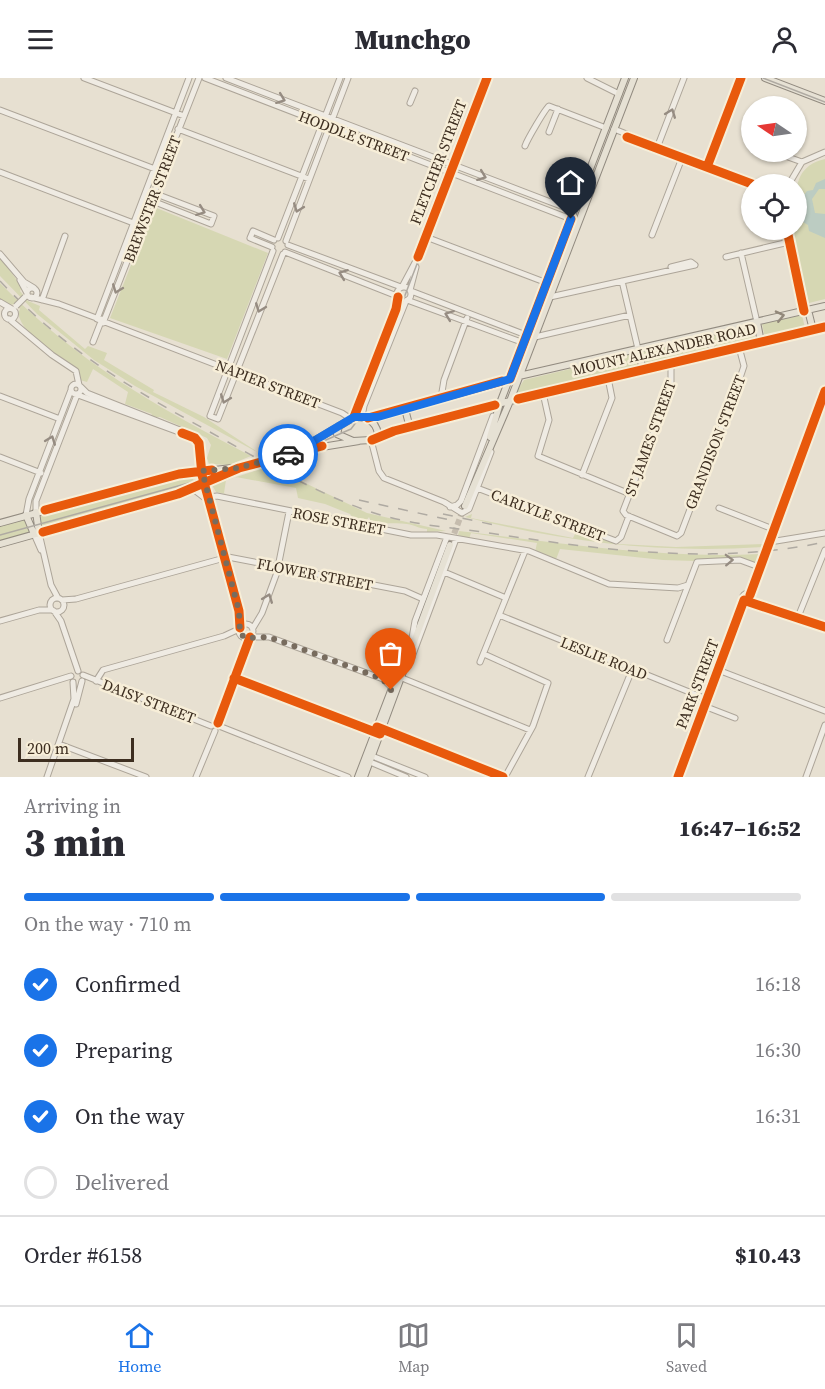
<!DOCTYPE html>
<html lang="en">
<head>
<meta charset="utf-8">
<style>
	body { margin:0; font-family:"Source Serif 4",serif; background:#f7f7f7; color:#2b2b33; height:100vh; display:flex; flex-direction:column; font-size:22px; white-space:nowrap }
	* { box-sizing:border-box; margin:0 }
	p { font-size:20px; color:#7c7c81 }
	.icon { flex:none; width:33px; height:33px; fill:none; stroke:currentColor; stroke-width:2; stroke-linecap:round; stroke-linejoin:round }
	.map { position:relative; height:699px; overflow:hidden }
	.details { display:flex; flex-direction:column; background:#fff; flex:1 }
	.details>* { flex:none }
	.needle { width:39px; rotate:283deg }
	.fabs { position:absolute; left:741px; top:18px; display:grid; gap:12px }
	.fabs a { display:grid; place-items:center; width:66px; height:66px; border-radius:50%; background:#fff; box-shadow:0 2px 4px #0004; font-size:30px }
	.scale { position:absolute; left:18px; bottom:15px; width:116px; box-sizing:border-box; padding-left:6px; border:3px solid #3d2e20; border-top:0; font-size:16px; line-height:21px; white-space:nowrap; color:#3d2e20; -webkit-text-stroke:4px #f7eed8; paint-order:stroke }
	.pin { position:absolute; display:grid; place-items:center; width:51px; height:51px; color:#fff; margin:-62px -26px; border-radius:50% 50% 50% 0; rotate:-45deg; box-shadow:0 0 6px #0007 }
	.pin .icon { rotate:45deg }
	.courier { position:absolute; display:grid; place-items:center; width:60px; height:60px; margin:-30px; border:4px solid #1a73e8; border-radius:50%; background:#fff; color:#222; box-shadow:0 2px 8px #0007 }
	.overview em { font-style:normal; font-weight:800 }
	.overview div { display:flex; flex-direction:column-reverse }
	.overview { display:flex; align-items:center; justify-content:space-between; height:102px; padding:0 24px }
	h1 { font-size:39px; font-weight:800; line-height:45px }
	.bar { display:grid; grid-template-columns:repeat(4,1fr); gap:9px 6px; align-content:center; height:72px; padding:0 24px }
	.bar i { height:8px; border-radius:4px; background:#e1e1e2 }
	.bar .active { background:#1a73e8 }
	.bar p { grid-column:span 4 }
	.line { display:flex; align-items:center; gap:15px; padding:0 24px; border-top:2px solid #e1e1e2 }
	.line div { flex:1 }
	ol { padding:0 24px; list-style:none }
	li { display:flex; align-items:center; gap:18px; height:66px }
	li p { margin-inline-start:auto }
	li .icon { padding:6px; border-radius:50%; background:#1a73e8; color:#fff; stroke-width:4 }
	li:last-child { color:#7c7c81 }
	li i { width:33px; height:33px; border:3px solid #e1e1e2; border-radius:50% }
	header { display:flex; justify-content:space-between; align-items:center; height:78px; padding:0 24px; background:#fff; font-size:27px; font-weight:800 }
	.menu { display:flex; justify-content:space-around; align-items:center; height:84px; border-top:2px solid #e1e1e2; background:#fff; font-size:16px; color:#7c7c81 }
	.menu a { display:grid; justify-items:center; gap:3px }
	.menu .active { color:#1a73e8 }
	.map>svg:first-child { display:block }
	.green { fill:#d6d7b3 }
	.water { fill:#bcccc2 }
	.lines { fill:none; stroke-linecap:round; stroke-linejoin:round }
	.major-tunnel { stroke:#c5bcae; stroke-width:6; stroke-dasharray:6 3; stroke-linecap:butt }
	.minor-casing { stroke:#ada599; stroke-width:7 }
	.major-casing { stroke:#928b80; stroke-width:8 }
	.minor { stroke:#efebe3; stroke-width:5 }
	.major { stroke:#e6e1d4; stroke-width:6 }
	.tram { stroke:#afaaa2; stroke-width:1.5 }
	.rail { stroke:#afaaa2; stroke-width:1.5; stroke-dasharray:10 10; stroke-linecap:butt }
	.minor-bridge-casing { stroke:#ada599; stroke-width:7; stroke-linecap:butt }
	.minor-bridge { stroke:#efebe3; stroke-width:5 }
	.cycleway-casing { stroke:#f7eed8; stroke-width:13 }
	.cycleway { stroke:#e8590c; stroke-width:9 }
	.oneway { stroke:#968c82 }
	.oneway2 { stroke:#92887a }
	.done { stroke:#786c5e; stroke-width:6; stroke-dasharray:0 10.8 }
	.route { stroke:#1a73e8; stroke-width:8 }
	.labels { text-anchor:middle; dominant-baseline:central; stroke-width:5; stroke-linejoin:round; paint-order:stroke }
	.street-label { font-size:15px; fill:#3d2e20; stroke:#f7eed8 }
</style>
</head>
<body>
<header><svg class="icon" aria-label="menu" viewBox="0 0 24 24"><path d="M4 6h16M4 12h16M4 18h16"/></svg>Munchgo<svg class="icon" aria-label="person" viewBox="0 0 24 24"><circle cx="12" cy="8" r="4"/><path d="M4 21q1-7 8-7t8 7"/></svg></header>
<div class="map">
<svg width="825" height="699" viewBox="0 0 825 699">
	<rect width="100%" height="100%" fill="#e7e0d1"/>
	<path class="green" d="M 825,81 L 825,221 L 809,225 L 792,152 L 796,152 C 796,122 789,89 825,81 Z
		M 154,129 L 268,175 L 227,281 L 110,240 Z
		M 0,179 L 22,209 L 20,213 L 28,223 L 40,228 L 39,232 L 85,271 L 88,268 L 107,275 L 104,282 L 154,312 L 153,314 L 204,339 L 259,375 L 135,308 L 94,282 L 37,236 L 0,198 Z
		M 0,205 C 78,285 154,327 251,378 L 229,387 L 209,386 L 207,380 L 211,367 L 207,360 L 160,339 L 150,339 L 152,336 L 125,326 L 128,314 L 93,291 L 87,304 L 80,302 L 79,298 C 66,287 10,248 20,231 L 15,226 L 9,227 L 0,221 Z
		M 802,237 L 805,250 L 765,260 L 762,246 Z
		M 752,248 L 755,261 L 715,271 L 712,258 Z
		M 705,259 L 708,272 L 646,287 L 643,274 Z
		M 632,276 L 638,280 L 639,286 L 633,291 L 520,316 L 517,313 L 524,302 Z
		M 270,388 L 367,435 L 446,453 L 427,454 L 427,451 C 420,451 415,447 407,446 C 394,444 384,447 371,444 L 369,439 L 366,443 L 353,440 L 350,436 L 325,426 L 298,420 L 296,410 L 236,399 L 226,402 L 224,415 L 226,416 L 216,414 L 212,407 Z
		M 191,397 L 196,407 L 194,408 L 42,452 L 39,436 Z
		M 472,436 L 471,440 L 573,460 L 577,452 L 619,466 L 676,469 L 764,466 L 763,469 C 661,476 564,464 465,439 Z
		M 25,440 L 31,455 L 0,464 L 0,447 Z
		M 459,453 C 560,465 658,481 760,476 L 756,485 L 663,482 L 560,471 L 555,484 L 535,474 L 537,465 L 471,455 L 469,461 L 458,457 Z"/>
	<path class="water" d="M 825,101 L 825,111 L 819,111 L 812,121 L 815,135 L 825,136 L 825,160 L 809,153 L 808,147 L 803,144 L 801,121 L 807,113 L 813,112 L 816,105 Z"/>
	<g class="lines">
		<path class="major-tunnel" d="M 451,464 L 463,432"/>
		<g class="minor-casing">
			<path id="minor" d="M 84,0 L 184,38
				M 205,0 L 571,141
				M 226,0 L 574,133
				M 587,0 L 619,16
				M 410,25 L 415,13
				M 0,32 L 155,91
				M 178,51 L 309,101
				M 614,51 L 752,106
				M 549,54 L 558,31
				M 525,68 C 527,62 545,31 549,28 L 606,50
				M 657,70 L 684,0
				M 774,74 L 802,84
				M 707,89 L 741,0
				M 0,94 L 136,146
				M 789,106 L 802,84 L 825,74
				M 150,122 L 211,146 L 214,138 L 151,114
				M 787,152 L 804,233
				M 652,157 L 682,80
				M 426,159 L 547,205
				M 278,160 L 340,0
				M 286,163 L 348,0
				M 288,167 L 401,209
				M 272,169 L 250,160 L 253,153 L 274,162
				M 273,173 L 210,338 L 218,341 L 283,176
				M 285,174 L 397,218
				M 741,175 L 757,244
				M 0,176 L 24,204 L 34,210
				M 726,179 L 789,164
				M 671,189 L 691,184 L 695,187
				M 20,202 L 27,215
				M 622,203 L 638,271
				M397 216a7 7 0 1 1 14 0a7 7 0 1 1-14 0Z
				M 402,209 L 418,179 L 487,0
				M27 215a5 5 0 1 1 10 0a5 5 0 1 1-10 0Z
				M 410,212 L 416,189
				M 411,213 L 526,257
				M 31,219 L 59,226 L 99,241
				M 550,219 L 695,187
				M 42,222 L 65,158
				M 407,222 L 524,265
				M 0,224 L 12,231
				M4.5 236a5.5 5.5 0 1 1 11 0a5.5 5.5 0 1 1-11 0Z
				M 9,241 L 52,277 L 76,293 L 79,307
				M 97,241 L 342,335 L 351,341
				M 97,241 L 189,0
				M 103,245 L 199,0
				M 535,259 L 630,237
				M 93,264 L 102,241
				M 671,285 L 671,309 L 623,433 L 626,437 L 677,458 L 681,455 L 741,297 L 744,288 L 739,269
				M71 311a5 5 0 1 1 10 0a5 5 0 1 1-10 0Z
				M 81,309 L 87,315 L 180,352 L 182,355
				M 543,315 L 549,342 L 538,378 L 630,416
				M 78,317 L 195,360 L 200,367 L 202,393
				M 0,318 L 60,341
				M 441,320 L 444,302 L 467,240
				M 354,339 L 396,231 L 398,219
				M 362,339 L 364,328 L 406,223
				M 371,362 L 379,393 L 384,400 L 444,424 L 462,435 L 469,431 L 491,374
				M 0,379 L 41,395
				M 582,397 L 612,320 L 608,300
				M 205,406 L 239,533 L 240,550
				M 477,410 L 616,463 L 621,459 L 629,438
				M 193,411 L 210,424
				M 209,419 L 217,418 L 411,457 L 437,457 L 529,473 L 609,506 L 678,510 L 688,507
				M 450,429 L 457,427 L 461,423 L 493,338
				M 719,430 L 773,451
				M 36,434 L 36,423 L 77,317
				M 26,437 L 29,421 L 71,312
				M 39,455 L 51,507 L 58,520
				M 34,456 L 41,472
				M 769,462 L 776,463 L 825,455
				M 278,489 L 289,434
				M 444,494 L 506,520
				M742.5 520a4.5 4.5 0 1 1 9 0a4.5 4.5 0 1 1-9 0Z
				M 750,517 L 825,313
				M50 527a7 7 0 1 1 14 0a7 7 0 1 1-14 0Z
				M 62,522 L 76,521 L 228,479 L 405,513 L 423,521
				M 749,524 L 825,549
				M 54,533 L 61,543 L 78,593
				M 499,537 L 709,622
				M 798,539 L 825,472
				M 0,543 L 39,532 L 52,532
				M239 553a7 7 0 1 1 14 0a7 7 0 1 1-14 0Z
				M 253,550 L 262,535 L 279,489
				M 250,559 L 269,559 L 383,601 L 392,610
				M 412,560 L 415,543 L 447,459
				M 667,562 L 697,484 L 740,482 L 759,489
				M 484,576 L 548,605 L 533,648 L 505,699
				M 407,584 L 412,579 L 456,461
				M 480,584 L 525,473
				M 718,592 L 825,633
				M 83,597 L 211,648
				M 234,600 L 375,654
				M 402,600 L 530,652
				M 96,603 L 103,592 L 224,558 L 239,551
				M 0,620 L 71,598
				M 76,626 L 82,603
				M 704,628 L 735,640
				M 218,645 L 250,559
				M 219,648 L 348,699
				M 382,651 L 503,699
				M 59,666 L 146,699
				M 372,678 L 425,699
				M 370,684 L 406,699
				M 47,699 L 74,621 L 73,604
				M 196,699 L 215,653
				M 588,699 L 632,592
				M 678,699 L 744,522
				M 806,699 L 825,647"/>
		</g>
		<g class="major-casing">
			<path id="major" d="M 765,0 L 825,23
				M 808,232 L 813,252
				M 757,244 L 761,264
				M 708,255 L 713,275
				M 638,271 L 643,292
				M 405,331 L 410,350
				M 368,340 L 519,298 L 825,228
				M 490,359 L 500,325 L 625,0
				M 372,362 L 394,353 L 510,323 L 825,249
				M 302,370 L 351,341 C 363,336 376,342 378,356 L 371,362 L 353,363 L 337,356 L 339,348
				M 465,428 L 510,323 L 634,0
				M 36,434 L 39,455
				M 26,437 L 34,456
				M 0,445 L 179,396 L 232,390
				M 0,466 L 178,416 L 239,390 L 297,373 L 359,363
				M 358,699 L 407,571
				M 364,699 L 450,467"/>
		</g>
		<use href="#minor" class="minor"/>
		<use href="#major" class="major"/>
		<path class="tram" d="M 763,0 L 825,24
			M 0,457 L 294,376 L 351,351 L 357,343 L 488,0"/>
		<path class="rail" d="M 0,203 C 69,277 141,316 228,364 C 274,390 321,417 371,434 C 407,446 445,449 482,454 C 596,471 711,488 825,464
			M 359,422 L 450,442
			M 443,436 L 499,448"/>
		<g class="minor-bridge-casing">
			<path id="minor-bridge" d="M 16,228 L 25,219"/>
		</g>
		<use href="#minor-bridge" class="minor-bridge"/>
		<g class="cycleway-casing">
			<path id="cycleway" d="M 627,59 L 752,106
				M 707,89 L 741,0
				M 787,152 L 804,233
				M 418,179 L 487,0
				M 510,301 L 571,141
				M 518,321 L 825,249
				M 354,339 L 396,231 L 398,219
				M 368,340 L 502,303
				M 182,355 L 195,360 L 199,365 L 202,397 L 239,533 L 240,550
				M 372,362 L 394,353 L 495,327
				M 45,432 L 179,396 L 212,392
				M 43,454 L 178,416 L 239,390 L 322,368
				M 750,517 L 825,313
				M 749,524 L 825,549
				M 234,600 L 380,656 L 382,651
				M 218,645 L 250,559
				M 375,654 L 377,649 L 503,699
				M 678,699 L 744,522"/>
		</g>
		<use href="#cycleway" class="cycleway"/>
	</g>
	<defs><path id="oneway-chevron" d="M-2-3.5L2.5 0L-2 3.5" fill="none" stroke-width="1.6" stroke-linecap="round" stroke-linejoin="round" transform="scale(1.5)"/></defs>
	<g class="oneway">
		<use href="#oneway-chevron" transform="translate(281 21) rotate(21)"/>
		<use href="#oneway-chevron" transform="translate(671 35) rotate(-69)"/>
		<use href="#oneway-chevron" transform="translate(482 98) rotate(21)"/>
		<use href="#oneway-chevron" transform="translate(298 130) rotate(111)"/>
		<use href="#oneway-chevron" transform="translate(201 133) rotate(21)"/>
		<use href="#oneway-chevron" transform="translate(343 196) rotate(-159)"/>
		<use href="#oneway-chevron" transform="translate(117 211) rotate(111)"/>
		<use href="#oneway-chevron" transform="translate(260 230) rotate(111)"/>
		<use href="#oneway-chevron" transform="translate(449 237) rotate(-159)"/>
		<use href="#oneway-chevron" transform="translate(225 321) rotate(111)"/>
		<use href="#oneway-chevron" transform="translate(51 362) rotate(-69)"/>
		<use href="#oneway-chevron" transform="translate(729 482) rotate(-2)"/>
		<use href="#oneway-chevron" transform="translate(268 520) rotate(-69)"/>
	</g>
	<use class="oneway2" href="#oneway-chevron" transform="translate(780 238) rotate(-13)"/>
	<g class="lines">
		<path class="done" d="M 288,376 L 239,390 L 202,393 L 239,533 L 240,556 L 246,560 L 269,559 L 383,601 L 391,612"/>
		<path class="route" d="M 288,376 L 297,373 L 354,339 L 378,339 L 510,301 L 571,141"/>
	</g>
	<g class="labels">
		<g class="street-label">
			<text transform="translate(354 58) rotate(21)">HODDLE STREET</text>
			<text transform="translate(438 84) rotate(-69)">FLETCHER STREET</text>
			<text transform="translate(152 121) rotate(-69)">BREWSTER STREET</text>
			<text transform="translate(664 271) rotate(-13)">MOUNT ALEXANDER ROAD</text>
			<text transform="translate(268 306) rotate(21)">NAPIER STREET</text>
			<text transform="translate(650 360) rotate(-70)">ST JAMES STREET</text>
			<text transform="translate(715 364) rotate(-69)">GRANDISON STREET</text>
			<text transform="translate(548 437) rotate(21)">CARLYLE STREET</text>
			<text transform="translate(339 443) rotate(11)">ROSE STREET</text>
			<text transform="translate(315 496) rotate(11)">FLOWER STREET</text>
			<text transform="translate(604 580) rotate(22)">LESLIE ROAD</text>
			<text transform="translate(697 606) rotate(-69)">PARK STREET</text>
			<text transform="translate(149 623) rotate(21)">DAISY STREET</text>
		</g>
	</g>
</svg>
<div class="fabs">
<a><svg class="needle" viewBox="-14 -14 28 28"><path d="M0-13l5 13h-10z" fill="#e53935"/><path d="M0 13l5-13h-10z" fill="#7c7c81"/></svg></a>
<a><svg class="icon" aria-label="locate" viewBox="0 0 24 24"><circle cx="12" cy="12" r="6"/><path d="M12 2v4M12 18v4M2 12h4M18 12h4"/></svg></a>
</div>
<div class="scale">200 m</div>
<div class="pin" style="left:391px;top:612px;background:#ea580c"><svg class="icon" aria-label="bag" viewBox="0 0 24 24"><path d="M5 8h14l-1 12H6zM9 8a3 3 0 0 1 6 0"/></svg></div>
<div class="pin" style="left:571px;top:141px;background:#1f2937"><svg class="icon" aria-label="home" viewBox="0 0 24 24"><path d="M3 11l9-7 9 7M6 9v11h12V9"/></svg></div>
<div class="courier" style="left:288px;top:376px"><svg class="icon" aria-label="car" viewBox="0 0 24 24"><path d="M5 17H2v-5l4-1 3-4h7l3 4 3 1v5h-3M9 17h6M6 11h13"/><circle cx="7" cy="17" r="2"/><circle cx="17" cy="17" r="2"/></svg></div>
</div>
<section class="details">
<div class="overview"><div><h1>3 min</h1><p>Arriving in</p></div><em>16:47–16:52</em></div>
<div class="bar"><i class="active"></i><i class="active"></i><i class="active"></i><i></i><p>On the way · 710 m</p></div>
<ol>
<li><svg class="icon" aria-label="check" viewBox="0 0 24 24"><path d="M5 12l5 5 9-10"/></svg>Confirmed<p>16:18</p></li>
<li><svg class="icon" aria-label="check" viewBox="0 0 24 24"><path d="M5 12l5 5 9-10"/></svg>Preparing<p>16:30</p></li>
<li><svg class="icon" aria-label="check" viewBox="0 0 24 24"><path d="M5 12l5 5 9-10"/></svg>On the way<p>16:31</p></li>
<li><i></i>Delivered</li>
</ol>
<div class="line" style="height:78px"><div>Order #6158</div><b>$10.43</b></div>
</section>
<nav class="menu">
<a class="active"><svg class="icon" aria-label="home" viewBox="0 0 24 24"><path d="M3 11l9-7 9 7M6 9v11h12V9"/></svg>Home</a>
<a><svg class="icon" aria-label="map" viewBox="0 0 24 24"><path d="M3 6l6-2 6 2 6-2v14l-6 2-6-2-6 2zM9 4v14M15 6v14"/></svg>Map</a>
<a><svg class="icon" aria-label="saved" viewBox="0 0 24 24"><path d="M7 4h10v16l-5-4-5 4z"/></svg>Saved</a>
</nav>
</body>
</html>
